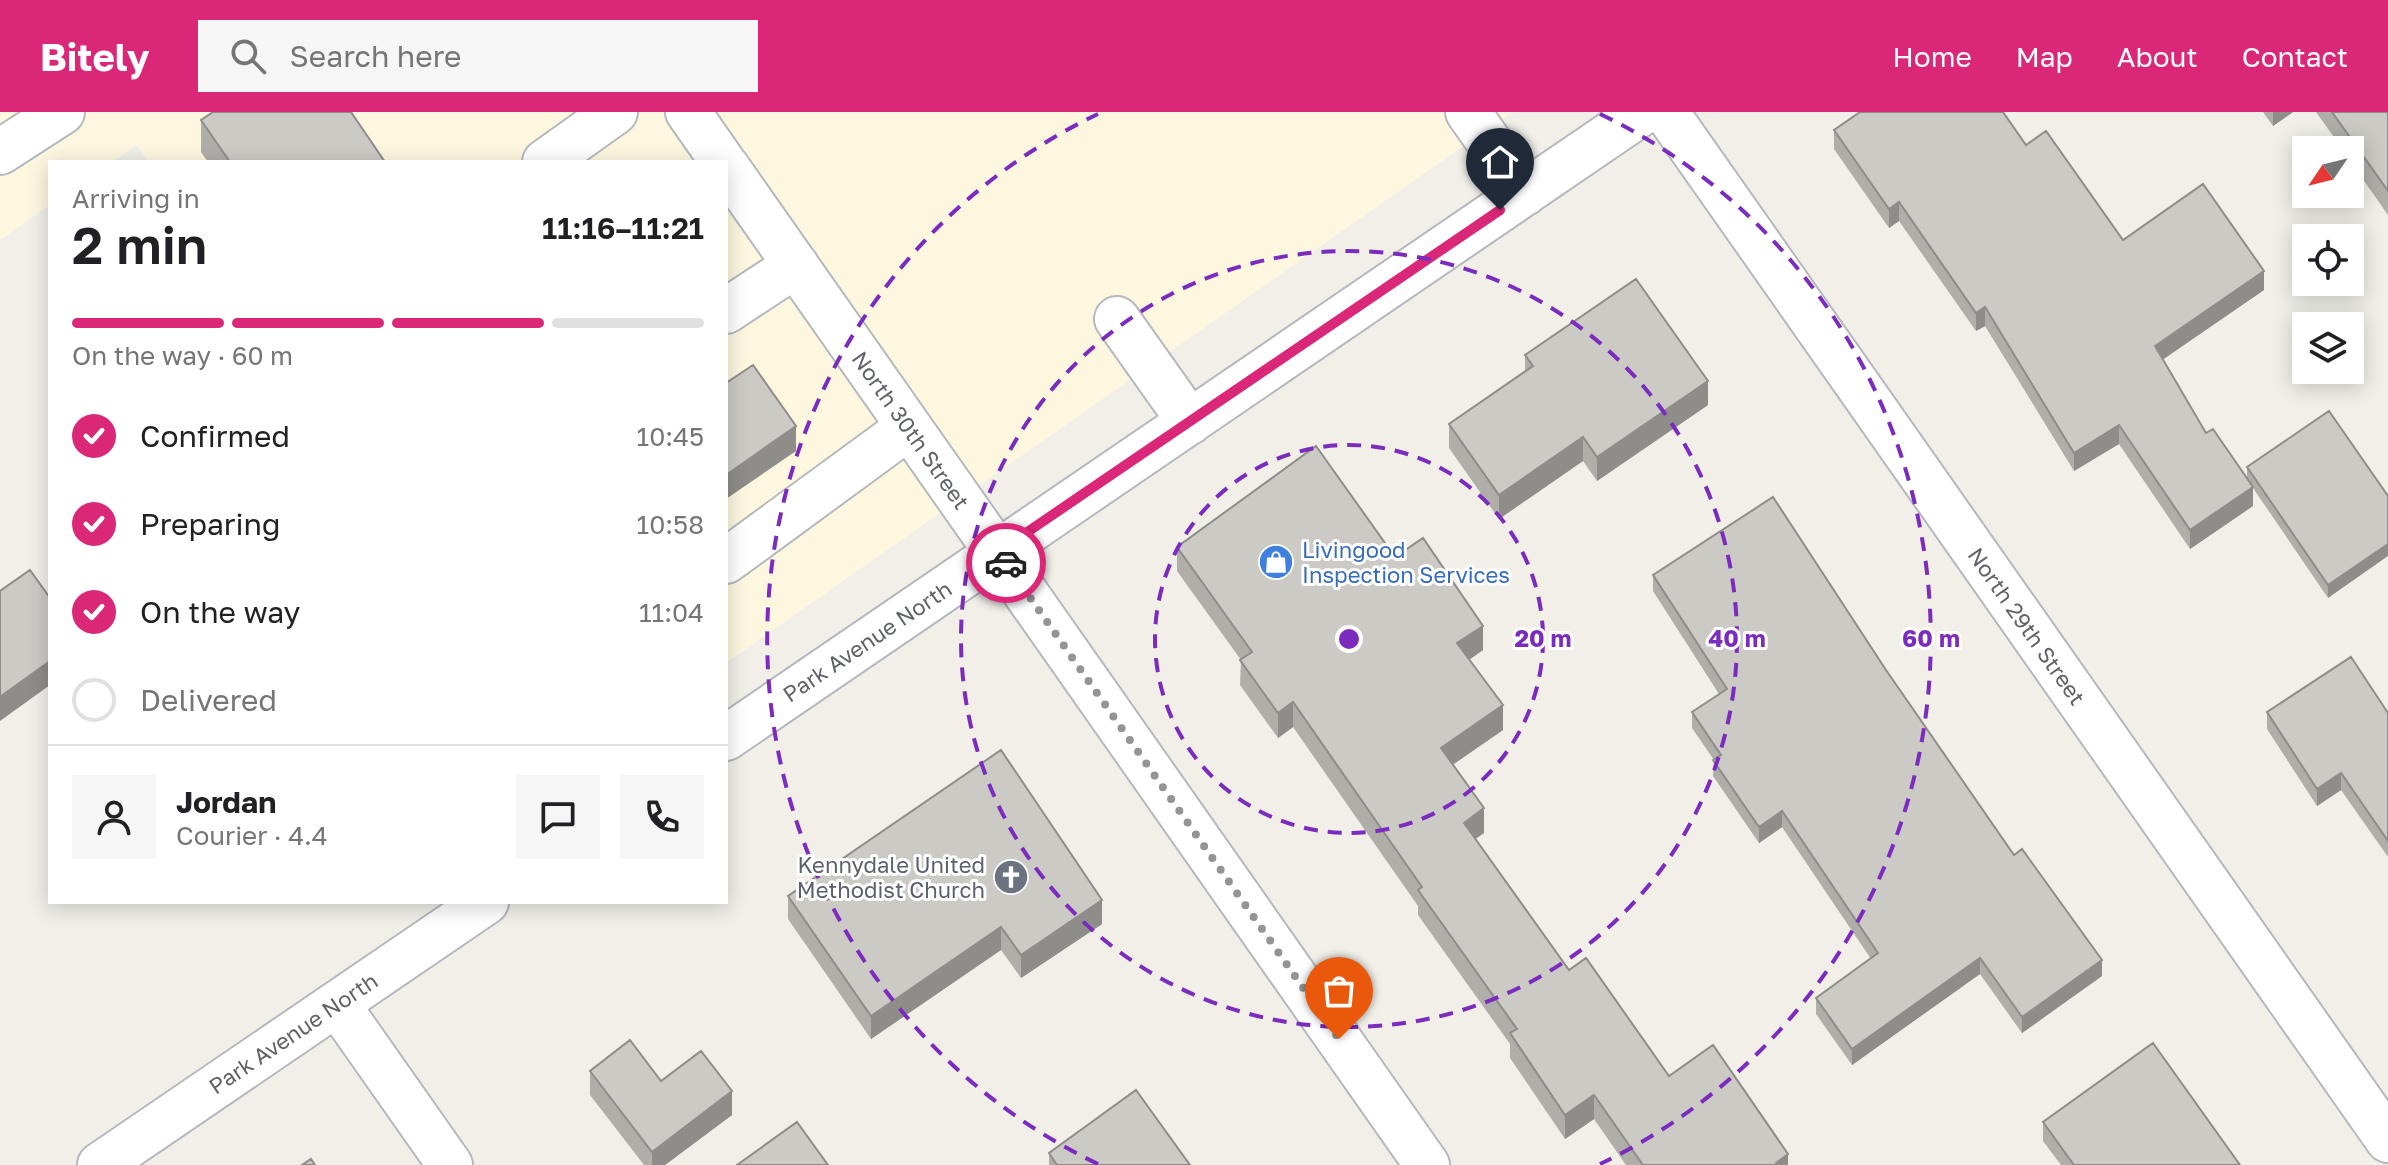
<!DOCTYPE html>
<html lang="en">
<head>
<meta charset="utf-8">
<style>
	body { margin:0; font-family:"Golos Text",sans-serif; background:#f6f6f6; color:#202124; height:100vh; display:flex; flex-direction:column; font-size:30px; white-space:nowrap }
	* { box-sizing:border-box; margin:0 }
	p { font-size:26px; color:#757577 }
	.icon { flex:none; width:44px; height:44px; fill:none; stroke:currentColor; stroke-width:2; stroke-linecap:round; stroke-linejoin:round }
	.map { position:relative; flex:1; overflow:hidden }
	.side { position:absolute; left:48px; top:48px; width:680px; height:744px; display:flex; flex-direction:column; background:#fff; border-radius:0px; box-shadow:0 4px 20px #0003 }
	.side>* { flex:none }
	.needle { width:52px; rotate:235deg }
	.buttons { position:absolute; left:2292px; top:24px; display:grid; gap:16px }
	.buttons a { display:grid; place-items:center; width:72px; height:72px; border-radius:0px; background:#fff; box-shadow:0 4px 20px #0003; font-size:40px }
	.pin { position:absolute; display:grid; place-items:center; width:68px; height:68px; color:#fff; margin:-82px -34px; border-radius:50% 50% 50% 0; rotate:-45deg; box-shadow:0 0 8px #0007 }
	.pin .icon { rotate:45deg }
	.courier { position:absolute; display:grid; place-items:center; width:80px; height:80px; margin:-40px; border:6px solid #db2777; border-radius:50%; background:#fff; color:#222; box-shadow:0 2px 10px #0007 }
	.summary em { font-style:normal; font-weight:600 }
	.summary div { display:flex; flex-direction:column-reverse }
	.summary { display:flex; align-items:center; justify-content:space-between; height:136px; padding:0 24px }
	h1 { font-size:52px; font-weight:600; line-height:60px }
	.bar { display:grid; grid-template-columns:repeat(4,1fr); gap:12px 8px; align-content:center; height:96px; padding:0 24px }
	.bar i { height:10px; border-radius:6px; background:#e0e0e0 }
	.bar .current { background:#db2777 }
	.bar p { grid-column:span 4 }
	.line { display:flex; align-items:center; gap:20px; padding:0 24px; border-top:2px solid #e0e0e0 }
	.line div { flex:1 }
	.round { display:grid; place-items:center; flex:none; width:84px; height:84px; border-radius:0px; background:#f6f6f6 }
	ol { padding:0 24px; list-style:none }
	li { display:flex; align-items:center; gap:24px; height:88px }
	li p { margin-inline-start:auto }
	li .icon { padding:8px; border-radius:50%; background:#db2777; color:#fff; stroke-width:4 }
	li:last-child { color:#757577 }
	li i { width:44px; height:44px; border:4px solid #e0e0e0; border-radius:50% }
	header { display:flex; align-items:center; gap:48px; box-sizing:border-box; height:112px; padding:0 40px; background:#db2777; color:#fff }
	header strong { font-size:38px }
	nav { display:flex; gap:44px; margin-inline-start:auto; font-size:28px }
	.search { width:560px; height:72px; background:#f6f6f6; display:flex; align-items:center; gap:20px; box-sizing:border-box; padding:0 28px; border-radius:0px; color:#757577; font-size:30px }
	.map>svg:first-child { display:block }
	.commercial { fill:#fef7e0 }
	.lines { fill:none; stroke-linecap:round; stroke-linejoin:round }
	.minor-casing { stroke:#b5b8bc; stroke-width:48 }
	.minor { stroke:#fff; stroke-width:44 }
	.wall { fill:#afaea9 }
	.shaded-wall { fill:#8f8d8a }
	.building { fill:#cccac5; stroke:#8f8d8a; stroke-width:2 }
	.done { stroke:#929495; stroke-width:8; stroke-dasharray:0 14.4 }
	.route { stroke:#db2777; stroke-width:10 }
	.ring { fill:none; stroke:#7b2cbf; stroke-width:4; stroke-dasharray:14 10 }
	.labels { text-anchor:middle; dominant-baseline:central; stroke-width:6; stroke-linejoin:round; paint-order:stroke }
	.street-label { font-size:22px; fill:#5f6368; stroke:#fff }
	.shop-label { font-size:22px; fill:#366cbe; stroke:#fff; text-anchor:start }
	.worship-label { font-size:22px; fill:#5b616d; stroke:#fff; text-anchor:end }
	.centre { fill:#7b2cbf; stroke:#fff; stroke-width:4 }
	.ring-label { font-size:24px; text-anchor:middle; font-weight:bold; fill:#7b2cbf; stroke:#fff; stroke-width:6; stroke-linejoin:round; paint-order:stroke }
</style>
</head>
<body>
<header>
<strong>Bitely</strong>
<div class="search"><svg class="icon" aria-label="search" viewBox="0 0 24 24"><circle cx="10" cy="10" r="6"/><path d="M15 15l6 6"/></svg>Search here</div>
<nav><a>Home</a><a>Map</a><a>About</a><a>Contact</a></nav>
</header>
<div class="map">
<svg width="2388" height="1053" viewBox="0 0 2388 1053">
	<rect width="100%" height="100%" fill="#f1efe8"/>
	<path class="commercial" d="M 0,0 L 1512,0 L 726,551 L 726,50 L 149,50 L 137,33 L 112,50 L 50,50 L 50,93 L 0,128 Z"/>
	<g class="lines">
		<g class="minor-casing">
			<path id="minor" d="M 688,0 L 723,50
				M 1468,0 L 1525,81
				M 1666,0 L 2388,1028
				M 0,40 L 62,0
				M 545,50 L 615,0
				M 726,54 L 1427,1053
				M 726,199 L 796,153
				M 1117,207 L 1190,310
				M 726,449 L 909,315
				M 726,626 L 1643,0
				M 337,892 L 450,1053
				M 100,1053 L 486,790"/>
		</g>
		<use href="#minor" class="minor"/>
	</g>
	<path class="wall" d="M 2263,0 L 2293,0 L 2273,14 Z
		M 2316,0 L 2388,0 L 2388,103 L 2350,49 L 2350,38 L 2343,38 Z
		M 201,8 L 385,50 L 208,50 L 201,40 Z
		M 1834,18 L 2026,33 L 2123,128 L 2264,178 L 2163,247 L 2206,321 L 2247,367 L 2247,355 L 2329,299 L 2328,486 L 2253,376 L 2253,394 L 2190,437 L 2119,332 L 2074,359 L 1985,214 L 1976,219 L 1899,109 L 1889,116 L 1834,37 Z
		M 1525,243 L 1708,293 L 1597,369 L 1583,349 L 1499,407 L 1449,336 L 1449,312 L 1525,259 Z
		M 1177,435 L 1395,445 L 1483,538 L 1469,548 L 1503,618 L 1453,652 L 1484,721 L 1475,727 L 1569,858 L 1669,964 L 1788,1053 L 1626,1053 L 1594,1007 L 1565,1027 L 1510,946 L 1510,932 L 1418,803 L 1418,794 L 1293,615 L 1278,626 L 1240,573 L 1241,548 L 1177,459 Z
		M 1653,463 L 1886,558 L 2014,743 L 2102,864 L 2022,921 L 1980,862 L 1852,953 L 1816,902 L 1816,886 L 1871,847 L 1782,715 L 1759,731 L 1713,664 L 1714,648 L 1692,616 L 1692,600 L 1719,582 L 1653,479 Z
		M 2267,600 L 2388,601 L 2388,745 L 2341,678 L 2317,694 L 2267,617 Z
		M 788,784 L 1102,812 L 1021,866 L 1001,838 L 871,927 L 788,807 Z
		M 590,959 L 661,969 L 732,1003 L 665,1053 L 644,1053 L 590,983 Z
		M 2043,1010 L 2240,1053 L 2061,1053 L 2043,1029 Z
		M 1049,1041 L 1190,1053 L 1049,1053 Z"/>
	<path class="shaded-wall" d="M 2273,0 L 2293,0 L 2273,14 Z
		M 1899,90 L 1899,109 L 1889,116 L 1889,97 Z
		M 2264,159 L 2264,178 L 2155,253 L 2155,234 Z
		M 1985,195 L 1985,214 L 1976,219 L 1976,201 Z
		M 1708,269 L 1708,293 L 1597,369 L 1597,345 Z
		M 2119,313 L 2119,332 L 2074,359 L 2074,341 Z
		M 796,314 L 796,339 L 726,387 L 726,363 Z
		M 1583,325 L 1583,349 L 1499,407 L 1499,383 Z
		M 2253,375 L 2253,394 L 2190,437 L 2190,418 Z
		M 728,392 L 728,417 L 726,418 L 726,394 Z
		M 2388,432 L 2388,444 L 2328,486 L 2328,473 Z
		M 1483,514 L 1483,538 L 1457,556 L 1457,531 Z
		M 50,549 L 50,573 L 0,609 L 0,585 Z
		M 1293,590 L 1293,615 L 1278,626 L 1278,601 Z
		M 1503,593 L 1503,618 L 1441,661 L 1441,636 Z
		M 2341,661 L 2341,678 L 2317,694 L 2317,677 Z
		M 1484,696 L 1484,721 L 1464,735 L 1464,711 Z
		M 1782,699 L 1782,715 L 1759,731 L 1759,715 Z
		M 1102,788 L 1102,812 L 1021,866 L 1021,843 Z
		M 1001,815 L 1001,838 L 871,927 L 871,904 Z
		M 1980,846 L 1980,862 L 1852,953 L 1852,937 Z
		M 2102,848 L 2102,864 L 2022,921 L 2022,905 Z
		M 732,979 L 732,1003 L 665,1053 L 652,1053 L 652,1040 Z
		M 1594,983 L 1594,1007 L 1565,1027 L 1565,1003 Z
		M 1788,1042 L 1788,1053 L 1776,1053 L 1776,1051 Z"/>
	<path class="building" d="M 213,0 L 351,0 L 385,50 L 230,50 L 201,8 Z
		M 1860,0 L 2003,0 L 2026,33 L 2046,19 L 2123,128 L 2203,72 L 2264,159 L 2155,234 L 2206,321 L 2213,317 L 2253,375 L 2190,418 L 2119,313 L 2074,341 L 1985,195 L 1976,201 L 1899,90 L 1889,97 L 1834,18 Z
		M 2332,0 L 2388,0 L 2388,79 Z
		M 1636,167 L 1708,269 L 1597,345 L 1583,325 L 1499,383 L 1449,312 L 1533,254 L 1525,243 Z
		M 753,253 L 796,314 L 726,363 L 726,271 Z
		M 2329,299 L 2388,384 L 2388,432 L 2328,473 L 2247,355 Z
		M 1316,334 L 1395,445 L 1423,426 L 1483,514 L 1457,531 L 1503,593 L 1441,636 L 1484,696 L 1464,711 L 1569,858 L 1586,846 L 1669,964 L 1713,933 L 1788,1042 L 1776,1051 L 1777,1053 L 1643,1053 L 1594,983 L 1565,1003 L 1510,921 L 1517,917 L 1418,778 L 1422,775 L 1293,590 L 1278,601 L 1240,548 L 1252,540 L 1177,435 Z
		M 1773,385 L 1886,558 L 2014,743 L 2022,737 L 2102,848 L 2022,905 L 1980,846 L 1852,937 L 1816,886 L 1878,841 L 1782,699 L 1759,715 L 1713,648 L 1721,643 L 1692,600 L 1727,577 L 1653,463 Z
		M 30,458 L 50,486 L 50,549 L 0,585 L 0,479 Z
		M 2351,545 L 2388,601 L 2388,729 L 2341,661 L 2317,677 L 2267,600 Z
		M 1001,638 L 1102,788 L 1021,843 L 1001,815 L 871,904 L 788,784 Z
		M 630,928 L 661,969 L 701,939 L 732,979 L 652,1040 L 590,959 Z
		M 2153,931 L 2240,1053 L 2074,1053 L 2043,1010 Z
		M 1136,978 L 1190,1053 L 1057,1053 L 1049,1041 Z
		M 797,1010 L 828,1053 L 737,1053 Z
		M 311,1047 L 315,1053 L 302,1053 Z"/>
	<g class="lines">
		<path class="done" d="M 1006,451 L 1339,927"/>
		<path class="route" d="M 1006,451 L 998,440 L 1500,98"/>
	</g>
	<g class="ring">
		<circle cx="1349" cy="527" r="194"/>
		<circle cx="1349" cy="527" r="388"/>
		<path d="M1098 1052A582 582 0 0 1 1098 2M1600 2A582 582 0 0 1 1600 1052"/>
	</g>
	<defs>
		<g id="shop-disc" transform="scale(1.8)"><circle r="9.5" fill="#3f7fe0" stroke="#fff"/><path d="M-5-2.5h2.3a2.7 3.5 0 0 1 5.4 0H5L5.5 6h-11ZM-1.5-2.5h3a1.5 2.3 0 0 0-3 0Z" fill="#fff"/></g>
		<g id="church-disc" transform="scale(1.8)"><circle r="9.5" fill="#6b7280" stroke="#fff"/><path d="M-1.2-6h2.4v3.5h3.3v2.4h-3.3V6h-2.4V-.1h-3.3v-2.4h3.3Z" fill="#fff"/></g>
	</defs>
	<g fill-rule="evenodd">
		<use href="#shop-disc" x="1276" y="450"/>
		<use href="#church-disc" x="1011" y="765"/>
	</g>
	<g class="labels">
		<g class="street-label">
			<text transform="translate(911 318) rotate(55)">North 30th Street</text>
			<text transform="translate(2027 514) rotate(55)">North 29th Street</text>
			<text transform="translate(867 529) rotate(-34)">Park Avenue North</text>
			<text transform="translate(293 921) rotate(-34)">Park Avenue North</text>
		</g>
		<g class="shop-label">
			<text x="1302" y="437">Livingood<tspan x="1302" dy="25">Inspection Services</tspan></text>
		</g>
		<g class="worship-label">
			<text x="985" y="752">Kennydale United<tspan x="985" dy="25">Methodist Church</tspan></text>
		</g>
	</g>
	<circle cx="1349" cy="527" r="12" class="centre"/>
	<g class="ring-label">
		<text x="1543" y="535">20 m</text>
		<text x="1737" y="535">40 m</text>
		<text x="1931" y="535">60 m</text>
	</g>
</svg>
<div class="buttons">
<a><svg class="needle" viewBox="-14 -14 28 28"><path d="M0-13l5 13h-10z" fill="#e53935"/><path d="M0 13l5-13h-10z" fill="#757577"/></svg></a>
<a><svg class="icon" aria-label="locate" viewBox="0 0 24 24"><circle cx="12" cy="12" r="6"/><path d="M12 2v4M12 18v4M2 12h4M18 12h4"/></svg></a>
<a><svg class="icon" aria-label="layers" viewBox="0 0 24 24"><path d="M12 4l9 5-9 5-9-5zM3 14l9 5 9-5"/></svg></a>
</div>
<div class="pin" style="left:1339px;top:927px;background:#ea580c"><svg class="icon" aria-label="bag" viewBox="0 0 24 24"><path d="M5 8h14l-1 12H6zM9 8a3 3 0 0 1 6 0"/></svg></div>
<div class="pin" style="left:1500px;top:98px;background:#1f2937"><svg class="icon" aria-label="home" viewBox="0 0 24 24"><path d="M3 11l9-7 9 7M6 9v11h12V9"/></svg></div>
<div class="courier" style="left:1006px;top:451px"><svg class="icon" aria-label="car" viewBox="0 0 24 24"><path d="M5 17H2v-5l4-1 3-4h7l3 4 3 1v5h-3M9 17h6M6 11h13"/><circle cx="7" cy="17" r="2"/><circle cx="17" cy="17" r="2"/></svg></div>
<section class="side">
<div class="summary"><div><h1>2 min</h1><p>Arriving in</p></div><em>11:16–11:21</em></div>
<div class="bar"><i class="current"></i><i class="current"></i><i class="current"></i><i></i><p>On the way · 60 m</p></div>
<ol>
<li><svg class="icon" aria-label="check" viewBox="0 0 24 24"><path d="M5 12l5 5 9-10"/></svg>Confirmed<p>10:45</p></li>
<li><svg class="icon" aria-label="check" viewBox="0 0 24 24"><path d="M5 12l5 5 9-10"/></svg>Preparing<p>10:58</p></li>
<li><svg class="icon" aria-label="check" viewBox="0 0 24 24"><path d="M5 12l5 5 9-10"/></svg>On the way<p>11:04</p></li>
<li><i></i>Delivered</li>
</ol>
<div class="line" style="height:144px"><a class="round"><svg class="icon" aria-label="person" viewBox="0 0 24 24"><circle cx="12" cy="8" r="4"/><path d="M4 21q1-7 8-7t8 7"/></svg></a><div><b>Jordan</b><p>Courier · 4.4</p></div><a class="round"><svg class="icon" aria-label="chat" viewBox="0 0 24 24"><path d="M4 5h16v11H9l-5 4z"/></svg></a><a class="round"><svg class="icon" aria-label="phone" viewBox="0 0 24 24"><path d="M5 4h4l2 5-3 2q2 4 5 5l2-3 5 2v4C11 20 4 13 5 4z"/></svg></a></div>
</section>
</div>
</body>
</html>
